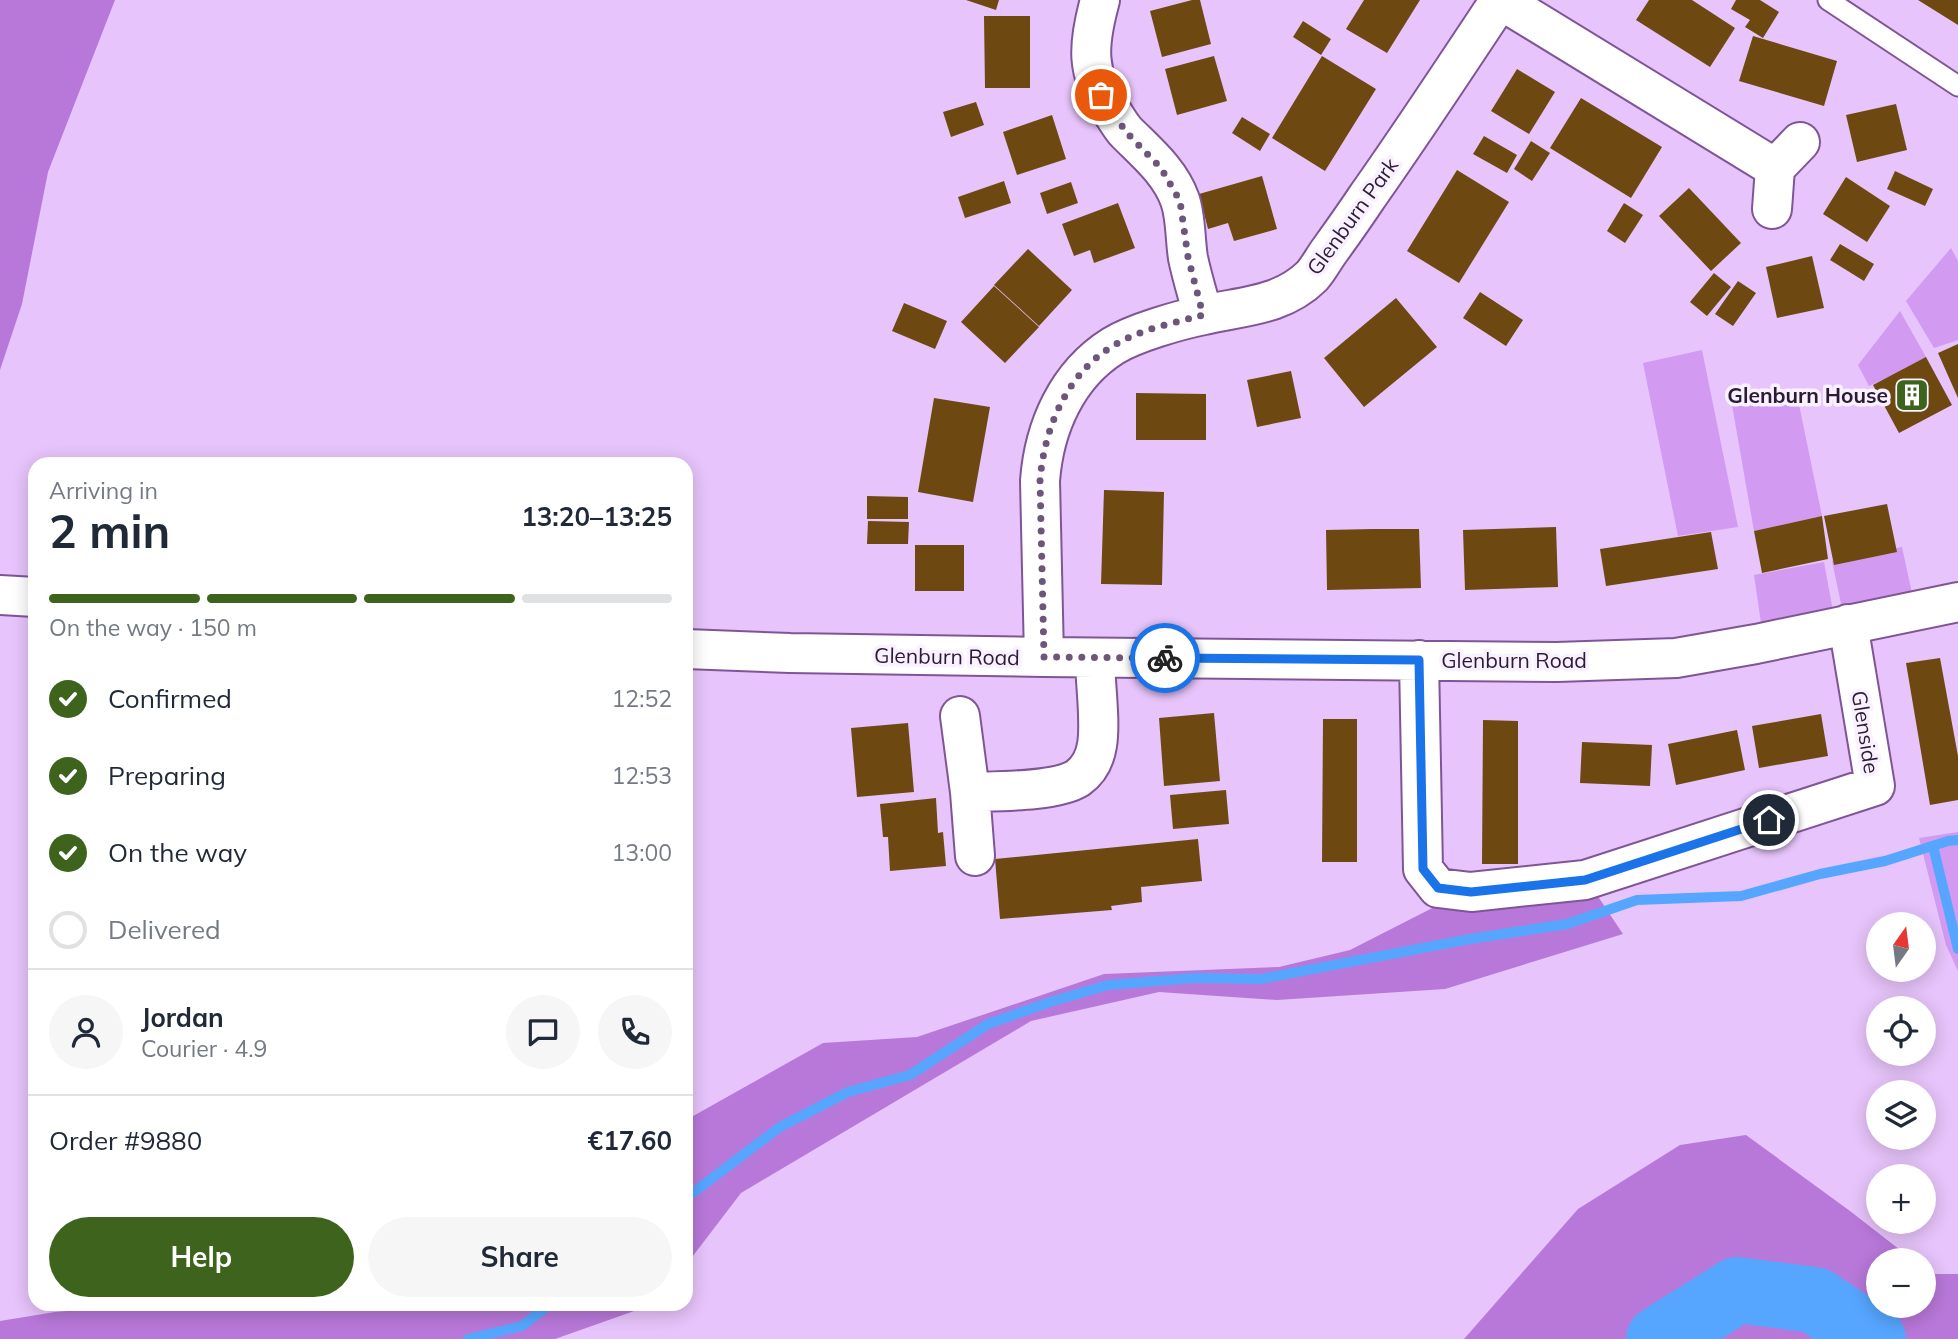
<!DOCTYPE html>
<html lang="en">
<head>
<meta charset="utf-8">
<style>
	body { margin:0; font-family:Mulish,sans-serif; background:#f6f6f7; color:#1f2937; height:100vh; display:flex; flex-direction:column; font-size:26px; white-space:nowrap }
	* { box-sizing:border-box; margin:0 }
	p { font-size:23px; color:#747a83 }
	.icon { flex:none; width:38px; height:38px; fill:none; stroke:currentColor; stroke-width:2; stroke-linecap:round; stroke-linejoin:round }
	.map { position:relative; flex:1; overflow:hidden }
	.side { position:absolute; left:28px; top:457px; width:665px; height:854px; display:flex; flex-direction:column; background:#fff; border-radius:21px; box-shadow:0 4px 18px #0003 }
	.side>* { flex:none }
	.needle { width:46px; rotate:14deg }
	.controls { position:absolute; left:1866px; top:912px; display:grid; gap:14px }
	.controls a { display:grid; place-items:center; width:70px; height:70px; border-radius:50%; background:#fff; box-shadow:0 4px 18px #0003; font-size:35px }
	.pin { position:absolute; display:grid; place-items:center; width:60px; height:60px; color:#fff; margin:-30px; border:4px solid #fff; border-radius:50%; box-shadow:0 2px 7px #0007 }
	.courier { position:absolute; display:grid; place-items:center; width:70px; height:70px; margin:-35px; border:5px solid #1a73e8; border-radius:50%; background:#fff; color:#222; box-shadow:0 2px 9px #0007 }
	.head em { font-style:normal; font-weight:700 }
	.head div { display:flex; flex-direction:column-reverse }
	.head { display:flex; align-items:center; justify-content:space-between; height:119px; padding:0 21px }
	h1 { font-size:46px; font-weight:700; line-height:52px }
	.bar { display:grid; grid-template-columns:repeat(4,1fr); gap:10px 7px; align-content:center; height:84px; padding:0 21px }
	.bar i { height:9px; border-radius:5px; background:#e0e1e3 }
	.bar .on { background:#3e631d }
	.bar p { grid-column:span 4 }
	.line { display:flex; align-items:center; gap:18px; padding:0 21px; border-top:2px solid #e0e1e3 }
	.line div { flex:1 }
	.round { display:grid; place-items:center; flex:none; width:74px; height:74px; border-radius:37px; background:#f6f6f7 }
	ol { padding:0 21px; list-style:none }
	li { display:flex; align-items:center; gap:21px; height:77px }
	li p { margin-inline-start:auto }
	li .icon { padding:7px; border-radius:50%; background:#3e631d; color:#fff; stroke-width:4 }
	li:last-child { color:#747a83 }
	li i { width:38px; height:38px; border:4px solid #e0e1e3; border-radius:50% }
	.cta { display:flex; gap:14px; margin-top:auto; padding:14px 21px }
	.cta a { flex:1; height:80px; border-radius:42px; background:#3e631d; color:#fff; font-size:28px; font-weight:700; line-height:80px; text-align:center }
	.cta a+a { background:#f6f6f7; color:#1f2937 }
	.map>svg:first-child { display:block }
	.green { fill:#d29af1 }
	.forest { fill:#b878d9 }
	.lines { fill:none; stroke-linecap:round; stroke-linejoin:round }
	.stream { stroke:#56a6ff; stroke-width:10 }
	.river { stroke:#56a6ff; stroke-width:66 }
	.building { fill:#6d4911 }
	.service-casing { stroke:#7f5695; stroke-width:23 }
	.minor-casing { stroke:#7f5695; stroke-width:42 }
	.service { stroke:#fff; stroke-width:19 }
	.minor { stroke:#fff; stroke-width:38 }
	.done { stroke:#6d567a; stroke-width:7; stroke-dasharray:0 12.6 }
	.route { stroke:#1a73e8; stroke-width:9 }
	.labels { text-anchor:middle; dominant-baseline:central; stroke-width:7; stroke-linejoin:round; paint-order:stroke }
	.street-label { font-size:21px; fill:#2c1b35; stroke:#f9f1ff }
	.poi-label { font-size:21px; font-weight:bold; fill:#2c1b35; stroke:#f9f1ff; text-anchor:end }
</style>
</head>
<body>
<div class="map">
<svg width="1958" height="1339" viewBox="0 0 1958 1339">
	<rect width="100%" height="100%" fill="#e7c4fb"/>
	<path class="green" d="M 1951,248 L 1958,261 L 1958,340 L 1934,348 L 1906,301 Z
		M 1900,311 L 1926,357 L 1924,361 L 1869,386 L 1858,365 Z
		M 1702,350 L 1738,527 L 1678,536 L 1643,363 Z
		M 1796,390 L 1822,516 L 1754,531 L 1731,399 Z
		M 1902,547 L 1913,598 L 1843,613 L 1832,561 Z
		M 1824,562 L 1834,617 L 1762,630 L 1754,575 Z
		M 1958,832 L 1958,971 L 1946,945 L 1919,838 Z"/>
	<path class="forest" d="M 0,0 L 115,0 L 48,172 L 22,304 L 0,370 Z
		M 1595,892 L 1623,934 L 1445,989 L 1277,1000 L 1159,992 L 1031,1021 L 741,1193 L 686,1265 L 686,1120 L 823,1043 L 917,1037 L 1104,974 L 1279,967 L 1350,950 L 1452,898 Z
		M 1746,1135 L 1850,1211 L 1913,1260 L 1878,1260 L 1878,1306 L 1923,1306 L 1923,1268 L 1931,1274 L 1958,1274 L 1958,1339 L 1464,1339 L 1578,1209 L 1680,1145 Z
		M 149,1304 L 654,1304 L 555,1339 L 0,1339 L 0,1321 L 55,1312 Z"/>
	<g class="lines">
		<path class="stream" d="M 1933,846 L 1958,949
			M 686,1198 L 780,1127 L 848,1092 L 910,1075 L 988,1024 L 1050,1002 L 1108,985 L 1194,978 L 1261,979 L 1470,939 L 1567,924 L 1637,900 L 1741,896 L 1820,874 L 1885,861 L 1948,841 L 1958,840
			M 468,1339 L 522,1326 L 550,1304"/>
		<path class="river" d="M 1659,1339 L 1737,1290 L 1815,1300 L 1873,1339"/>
	</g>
	<path class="building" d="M 966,0 L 999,0 L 996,10 Z
		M 1192,0 L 1200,0 L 1211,44 L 1162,57 L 1150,11 Z
		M 1364,0 L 1420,0 L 1387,53 L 1346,29 Z
		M 1649,0 L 1692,0 L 1735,28 L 1710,67 L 1636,20 Z
		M 1736,0 L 1760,0 L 1779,12 L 1763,38 L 1745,27 L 1750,20 L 1731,9 Z
		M 1918,0 L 1958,0 L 1958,25 Z
		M 984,16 L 1030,16 L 1030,88 L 985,88 Z
		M 1303,21 L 1331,39 L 1321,55 L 1293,37 Z
		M 1753,36 L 1837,61 L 1824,106 L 1739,81 Z
		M 1214,56 L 1227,101 L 1177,115 L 1165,69 Z
		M 1322,56 L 1376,89 L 1325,171 L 1272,138 Z
		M 1517,69 L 1555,92 L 1529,134 L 1491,111 Z
		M 1581,98 L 1662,147 L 1631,198 L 1550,148 Z
		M 976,102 L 984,125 L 951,137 L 943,112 Z
		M 1896,104 L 1907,150 L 1857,162 L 1846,115 Z
		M 1052,115 L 1066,159 L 1017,175 L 1003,132 Z
		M 1242,117 L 1270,134 L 1260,151 L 1232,133 Z
		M 1484,136 L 1517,155 L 1507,173 L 1473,154 Z
		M 1531,141 L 1550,153 L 1532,181 L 1514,169 Z
		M 1457,170 L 1509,202 L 1459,283 L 1407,251 Z
		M 1895,171 L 1933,189 L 1925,206 L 1887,189 Z
		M 1262,176 L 1277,229 L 1234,241 L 1228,223 L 1208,229 L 1199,194 Z
		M 1846,177 L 1890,206 L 1867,242 L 1823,214 Z
		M 1004,181 L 1011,203 L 965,218 L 958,197 Z
		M 1071,182 L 1078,203 L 1047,214 L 1040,193 Z
		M 1689,188 L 1741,243 L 1711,271 L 1659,216 Z
		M 1118,203 L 1135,248 L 1094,263 L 1090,250 L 1074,256 L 1062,224 Z
		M 1624,203 L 1643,215 L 1625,243 L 1607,231 Z
		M 1840,244 L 1874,264 L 1864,281 L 1830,260 Z
		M 1028,249 L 1072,290 L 1039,326 L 994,285 Z
		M 1812,256 L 1824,308 L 1777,318 L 1766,267 Z
		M 1714,273 L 1731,287 L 1707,316 L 1690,302 Z
		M 1738,281 L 1756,293 L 1733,326 L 1715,314 Z
		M 994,286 L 1039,327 L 1005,363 L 961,322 Z
		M 1480,292 L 1523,320 L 1506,346 L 1463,318 Z
		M 1396,298 L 1437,347 L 1364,407 L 1324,358 Z
		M 904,303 L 947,321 L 935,349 L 892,331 Z
		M 1958,344 L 1958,398 L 1938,353 Z
		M 1926,357 L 1952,405 L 1899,433 L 1873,385 Z
		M 1291,371 L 1301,418 L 1257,427 L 1247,380 Z
		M 1136,393 L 1206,394 L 1206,440 L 1136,440 Z
		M 934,398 L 990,407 L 973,502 L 918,492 Z
		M 1104,490 L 1164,492 L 1162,585 L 1101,584 Z
		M 867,496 L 908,497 L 908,519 L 867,519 Z
		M 1887,504 L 1897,552 L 1834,565 L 1824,516 Z
		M 1822,516 L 1828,559 L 1762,573 L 1754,531 Z
		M 868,521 L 909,522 L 908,544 L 867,544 Z
		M 1556,527 L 1558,587 L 1465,590 L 1463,530 Z
		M 1373,529 L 1419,529 L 1421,588 L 1327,590 L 1326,530 Z
		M 1711,532 L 1718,569 L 1606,586 L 1600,549 Z
		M 915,545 L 964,545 L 964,591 L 915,591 Z
		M 1940,658 L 1958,756 L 1958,800 L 1930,805 L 1906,663 Z
		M 1214,713 L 1220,781 L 1164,786 L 1159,718 Z
		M 1821,714 L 1828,756 L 1759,768 L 1752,726 Z
		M 1323,719 L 1357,719 L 1357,862 L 1322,862 Z
		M 1483,720 L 1518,721 L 1518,864 L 1482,864 Z
		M 908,723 L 914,792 L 857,797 L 851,728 Z
		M 1737,730 L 1745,770 L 1676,785 L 1668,744 Z
		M 1582,742 L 1652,745 L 1650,786 L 1580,783 Z
		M 1226,790 L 1229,824 L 1173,829 L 1170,795 Z
		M 936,798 L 938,833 L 943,832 L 946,866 L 890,871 L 888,837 L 883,837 L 880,804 Z
		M 1198,839 L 1202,881 L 1141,887 L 1142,902 L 1111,906 L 1112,910 L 1000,919 L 995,859 Z"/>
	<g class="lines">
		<g class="service-casing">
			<path id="service" d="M 1828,0 L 1958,86"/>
		</g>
		<g class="minor-casing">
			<path id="minor" d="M 1100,0 C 1088,44 1085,72 1112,112 C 1117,119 1121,127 1127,133 C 1147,153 1170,172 1180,200 C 1186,217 1185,239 1188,258 C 1192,277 1198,296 1203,315
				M 1772,209 L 1775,168 L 1800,142
				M 0,595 L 35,597
				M 686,649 L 790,653 L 1044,657 L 1557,662 L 1676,658 L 1756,644 L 1958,602
				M 1044,657 L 1040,481 C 1044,427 1067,375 1113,346 C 1134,333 1179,320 1204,315 C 1242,306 1282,306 1312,276 C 1319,268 1324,258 1330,250 C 1343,232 1355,215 1367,197 C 1410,136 1451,74 1492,12 C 1499,5 1503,4 1512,7 L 1775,168
				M 1419,660 L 1423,869 L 1438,888 L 1471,892 L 1585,880 L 1875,786 L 1848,624
				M 960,716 L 970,792
				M 975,856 L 970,792 C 997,791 1056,792 1078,778 C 1089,770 1095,758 1097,745 C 1101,721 1095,683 1095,658"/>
		</g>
		<use href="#service" class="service"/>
		<use href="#minor" class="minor"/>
	</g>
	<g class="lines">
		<path class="done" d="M 1101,95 L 1126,132 L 1161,168 L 1180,201 L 1188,257 L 1203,315 C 1174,323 1142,329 1116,344 C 1067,372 1044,428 1040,481 L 1044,657 L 1165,658"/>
		<path class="route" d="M 1165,658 L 1419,660 L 1423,869 L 1438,888 L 1471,892 L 1585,880 L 1769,820"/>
	</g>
	<defs>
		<g id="building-square" transform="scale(1.75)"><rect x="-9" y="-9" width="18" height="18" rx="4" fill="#3e631d" stroke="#f9f1ff"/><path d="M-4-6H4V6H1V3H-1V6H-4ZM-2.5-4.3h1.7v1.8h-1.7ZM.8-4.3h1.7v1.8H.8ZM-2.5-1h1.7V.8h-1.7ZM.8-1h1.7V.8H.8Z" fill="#fff"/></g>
	</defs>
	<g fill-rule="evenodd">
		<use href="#building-square" x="1912" y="395"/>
	</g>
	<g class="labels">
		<g class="street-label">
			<text transform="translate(1352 216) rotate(-54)">Glenburn Park</text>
			<text transform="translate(947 656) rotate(1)">Glenburn Road</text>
			<text x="1514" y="660">Glenburn Road</text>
			<text transform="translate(1866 732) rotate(81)">Glenside</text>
		</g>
		<g class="poi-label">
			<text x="1888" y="395">Glenburn House</text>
		</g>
	</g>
</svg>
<div class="controls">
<a><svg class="needle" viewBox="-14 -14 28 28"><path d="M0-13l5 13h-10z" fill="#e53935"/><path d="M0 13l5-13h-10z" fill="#747a83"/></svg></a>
<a><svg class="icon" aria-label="locate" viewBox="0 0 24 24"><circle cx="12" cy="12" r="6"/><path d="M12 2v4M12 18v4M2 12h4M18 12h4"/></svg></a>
<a><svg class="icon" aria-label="layers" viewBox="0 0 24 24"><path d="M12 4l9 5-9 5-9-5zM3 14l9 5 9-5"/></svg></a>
<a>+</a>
<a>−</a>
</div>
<div class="pin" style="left:1101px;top:95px;background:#ea580c"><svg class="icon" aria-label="bag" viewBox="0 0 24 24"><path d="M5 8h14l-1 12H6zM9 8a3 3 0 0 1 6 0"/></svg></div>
<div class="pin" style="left:1769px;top:820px;background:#1f2937"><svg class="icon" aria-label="home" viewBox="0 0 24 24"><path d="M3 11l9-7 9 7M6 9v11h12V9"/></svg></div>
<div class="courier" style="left:1165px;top:658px"><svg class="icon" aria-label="bike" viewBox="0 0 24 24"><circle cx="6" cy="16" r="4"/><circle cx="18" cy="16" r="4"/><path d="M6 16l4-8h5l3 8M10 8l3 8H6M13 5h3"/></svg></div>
<section class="side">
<div class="head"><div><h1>2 min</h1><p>Arriving in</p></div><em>13:20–13:25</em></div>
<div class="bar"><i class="on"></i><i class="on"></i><i class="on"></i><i></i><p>On the way · 150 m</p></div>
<ol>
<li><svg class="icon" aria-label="check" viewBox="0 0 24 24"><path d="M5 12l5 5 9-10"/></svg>Confirmed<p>12:52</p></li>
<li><svg class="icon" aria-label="check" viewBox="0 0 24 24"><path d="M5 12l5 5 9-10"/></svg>Preparing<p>12:53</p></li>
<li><svg class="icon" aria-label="check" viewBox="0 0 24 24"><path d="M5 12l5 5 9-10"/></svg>On the way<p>13:00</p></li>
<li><i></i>Delivered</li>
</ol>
<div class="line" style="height:126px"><a class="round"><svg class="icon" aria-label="person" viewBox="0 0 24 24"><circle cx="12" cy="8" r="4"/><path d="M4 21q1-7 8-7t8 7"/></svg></a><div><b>Jordan</b><p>Courier · 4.9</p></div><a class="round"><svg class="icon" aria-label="chat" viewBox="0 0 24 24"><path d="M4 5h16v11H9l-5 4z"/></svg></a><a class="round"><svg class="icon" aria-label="phone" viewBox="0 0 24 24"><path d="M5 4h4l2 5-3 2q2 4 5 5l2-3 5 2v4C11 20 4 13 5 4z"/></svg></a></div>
<div class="line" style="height:91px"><div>Order #9880</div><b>€17.60</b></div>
<div class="cta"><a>Help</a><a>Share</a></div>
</section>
</div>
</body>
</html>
